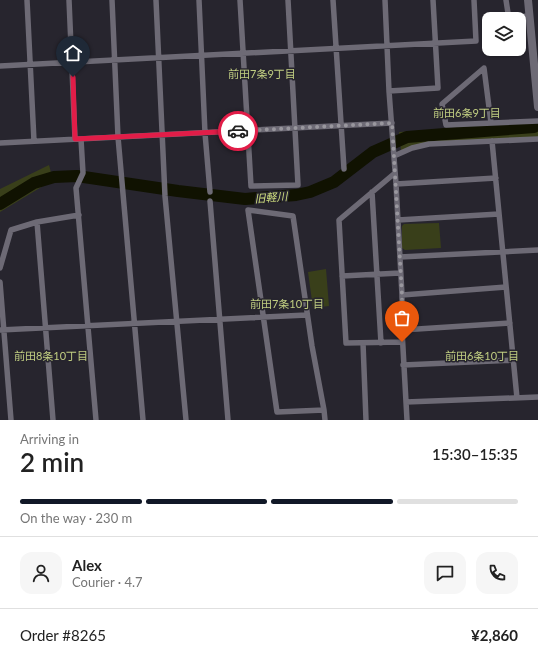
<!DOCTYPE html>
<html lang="en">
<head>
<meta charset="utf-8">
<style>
	body { margin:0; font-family:Lato,"Noto Sans JP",sans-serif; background:#f6f6f6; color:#222; height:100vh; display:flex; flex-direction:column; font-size:15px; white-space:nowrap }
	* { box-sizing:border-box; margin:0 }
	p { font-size:13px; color:#767676 }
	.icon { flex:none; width:22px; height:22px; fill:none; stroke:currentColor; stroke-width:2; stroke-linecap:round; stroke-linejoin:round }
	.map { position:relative; height:420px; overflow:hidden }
	.drawer { display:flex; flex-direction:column; background:#fff; flex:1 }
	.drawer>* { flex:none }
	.fabs { position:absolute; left:482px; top:12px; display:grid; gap:8px }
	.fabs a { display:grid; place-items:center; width:44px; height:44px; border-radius:8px; background:#fff; box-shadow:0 1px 3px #0004; font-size:20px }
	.pin { position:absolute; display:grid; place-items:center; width:34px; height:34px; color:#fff; margin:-41px -17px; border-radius:50% 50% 50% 0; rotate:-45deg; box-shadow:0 0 4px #0007 }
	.pin .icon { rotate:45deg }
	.courier { position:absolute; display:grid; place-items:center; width:40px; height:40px; margin:-20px; border:3px solid #e11d48; border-radius:50%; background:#fff; color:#222; box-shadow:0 1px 5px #0007 }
	.summary em { font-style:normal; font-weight:600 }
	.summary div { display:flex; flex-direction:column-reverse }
	.summary { display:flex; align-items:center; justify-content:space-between; height:68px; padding:0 20px }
	h1 { font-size:26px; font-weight:600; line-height:30px }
	.bar { display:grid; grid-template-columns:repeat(4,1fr); gap:6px 4px; align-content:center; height:48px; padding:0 20px }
	.bar i { height:5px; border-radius:3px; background:#e0e0e0 }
	.bar .active { background:#111827 }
	.bar p { grid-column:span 4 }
	.line { display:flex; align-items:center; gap:10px; padding:0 20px; border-top:1px solid #e0e0e0 }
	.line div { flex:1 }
	.round { display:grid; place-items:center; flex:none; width:42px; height:42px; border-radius:12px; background:#f6f6f6 }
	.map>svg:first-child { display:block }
	.green { fill:#393f1a }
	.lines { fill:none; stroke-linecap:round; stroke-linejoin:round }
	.river { stroke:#101201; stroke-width:12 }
	.street { stroke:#6d6a75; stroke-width:5.5 }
	.secondary { stroke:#6d6a75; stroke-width:8 }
	.done { stroke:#99979e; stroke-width:4; stroke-dasharray:0 7.2 }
	.route { stroke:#e11d48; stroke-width:5 }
	.labels { text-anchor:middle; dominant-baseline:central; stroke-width:3; stroke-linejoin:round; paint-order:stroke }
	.neighbourhood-label { font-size:11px; fill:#c0cd81; stroke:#27252e }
	.water-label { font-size:11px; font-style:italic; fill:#d0df7f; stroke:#27252e }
</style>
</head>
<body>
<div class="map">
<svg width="538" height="420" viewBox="0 0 538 420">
	<rect width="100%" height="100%" fill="#27252e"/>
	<path class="green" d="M 538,124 L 538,138 L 426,143 L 401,151 L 399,132 Z
		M 49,165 L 53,180 L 0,212 L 0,189 Z
		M 439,223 L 441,248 L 405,250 L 402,248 L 402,226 L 404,224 Z
		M 326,269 L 329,306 L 313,308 L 308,272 Z"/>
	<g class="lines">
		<path class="river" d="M 0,204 L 34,183 L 54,177 L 77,176 L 178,191 L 245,199 L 296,195 L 310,192 L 334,182 L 373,152 L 407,137 L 534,127"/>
		<path class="street" d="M 27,0 L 34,141
			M 69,0 L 75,139
			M 112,0 L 118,137 L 143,420
			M 156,0 L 165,196 L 186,420
			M 199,0 L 205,133 L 210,192
			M 240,0 L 251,186 L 298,185 L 288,0
			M 333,0 L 344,169
			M 385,0 L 389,91 L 396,184 L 402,295 L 402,330 L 407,420
			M 506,0 L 508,13 L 513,17 L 529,16
			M 0,66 L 476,41 L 474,0
			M 389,91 L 438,88 L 433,0
			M 491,123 L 484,68 L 442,104 L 446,125 L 538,121
			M 81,139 L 83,173 L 76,188 L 96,420
			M 492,141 L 517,398
			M 0,143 L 392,123
			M 394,156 L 412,148 L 429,144 L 538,139
			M 395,173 L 339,220 L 346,343 L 402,342
			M 396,184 L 496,178
			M 372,192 L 381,343
			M 210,201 L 228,420
			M 398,220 L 499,214
			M 37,222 L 53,420
			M 400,257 L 538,250
			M 0,268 L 11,230 L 37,222 L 79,215
			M 342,276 L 400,273
			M 0,282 L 11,420
			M 402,295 L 506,287
			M 0,330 L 307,315
			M 402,330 L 510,323
			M 363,343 L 366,420
			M 403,365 L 513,360
			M 406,402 L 538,397
			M 324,410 L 277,412 L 248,210 L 293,216 L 312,346 L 324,410 L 325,420"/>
		<path class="secondary" d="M 528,0 L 538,107"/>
	</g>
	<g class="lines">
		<path class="done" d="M 238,131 L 392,123 L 402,295 L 402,342"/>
		<path class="route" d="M 73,77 L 75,139 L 238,131"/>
	</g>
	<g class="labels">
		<g class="neighbourhood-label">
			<text x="262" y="73">前田7条9丁目</text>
			<text x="467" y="112">前田6条9丁目</text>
			<text x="287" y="303">前田7条10丁目</text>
			<text x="51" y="355">前田8条10丁目</text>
			<text x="482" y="355">前田6条10丁目</text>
		</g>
		<g class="water-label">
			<text transform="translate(271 197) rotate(-4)">旧軽川</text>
		</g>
	</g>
</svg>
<div class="fabs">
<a><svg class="icon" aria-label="layers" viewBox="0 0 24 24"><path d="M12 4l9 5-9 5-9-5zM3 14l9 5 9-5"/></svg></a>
</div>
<div class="pin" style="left:402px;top:342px;background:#ea580c"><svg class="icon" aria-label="bag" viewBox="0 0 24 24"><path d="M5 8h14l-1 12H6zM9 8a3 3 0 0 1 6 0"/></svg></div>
<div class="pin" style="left:73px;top:77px;background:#1f2937"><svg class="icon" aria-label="home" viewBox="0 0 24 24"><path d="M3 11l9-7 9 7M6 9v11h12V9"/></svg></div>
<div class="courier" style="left:238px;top:131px"><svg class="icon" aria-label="car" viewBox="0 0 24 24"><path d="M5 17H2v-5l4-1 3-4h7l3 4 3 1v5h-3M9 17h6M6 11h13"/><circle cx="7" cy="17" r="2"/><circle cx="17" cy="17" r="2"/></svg></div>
</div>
<section class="drawer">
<div class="summary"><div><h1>2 min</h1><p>Arriving in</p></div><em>15:30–15:35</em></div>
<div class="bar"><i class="active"></i><i class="active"></i><i class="active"></i><i></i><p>On the way · 230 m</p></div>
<div class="line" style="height:72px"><a class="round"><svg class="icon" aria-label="person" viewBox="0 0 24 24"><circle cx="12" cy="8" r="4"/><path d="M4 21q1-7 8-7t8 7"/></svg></a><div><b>Alex</b><p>Courier · 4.7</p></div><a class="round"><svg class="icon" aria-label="chat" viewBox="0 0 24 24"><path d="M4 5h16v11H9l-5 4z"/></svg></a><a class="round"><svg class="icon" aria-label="phone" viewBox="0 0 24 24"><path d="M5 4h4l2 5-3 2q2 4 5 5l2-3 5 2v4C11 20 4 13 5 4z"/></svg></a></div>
<div class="line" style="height:52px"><div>Order #8265</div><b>¥2,860</b></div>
</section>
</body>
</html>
